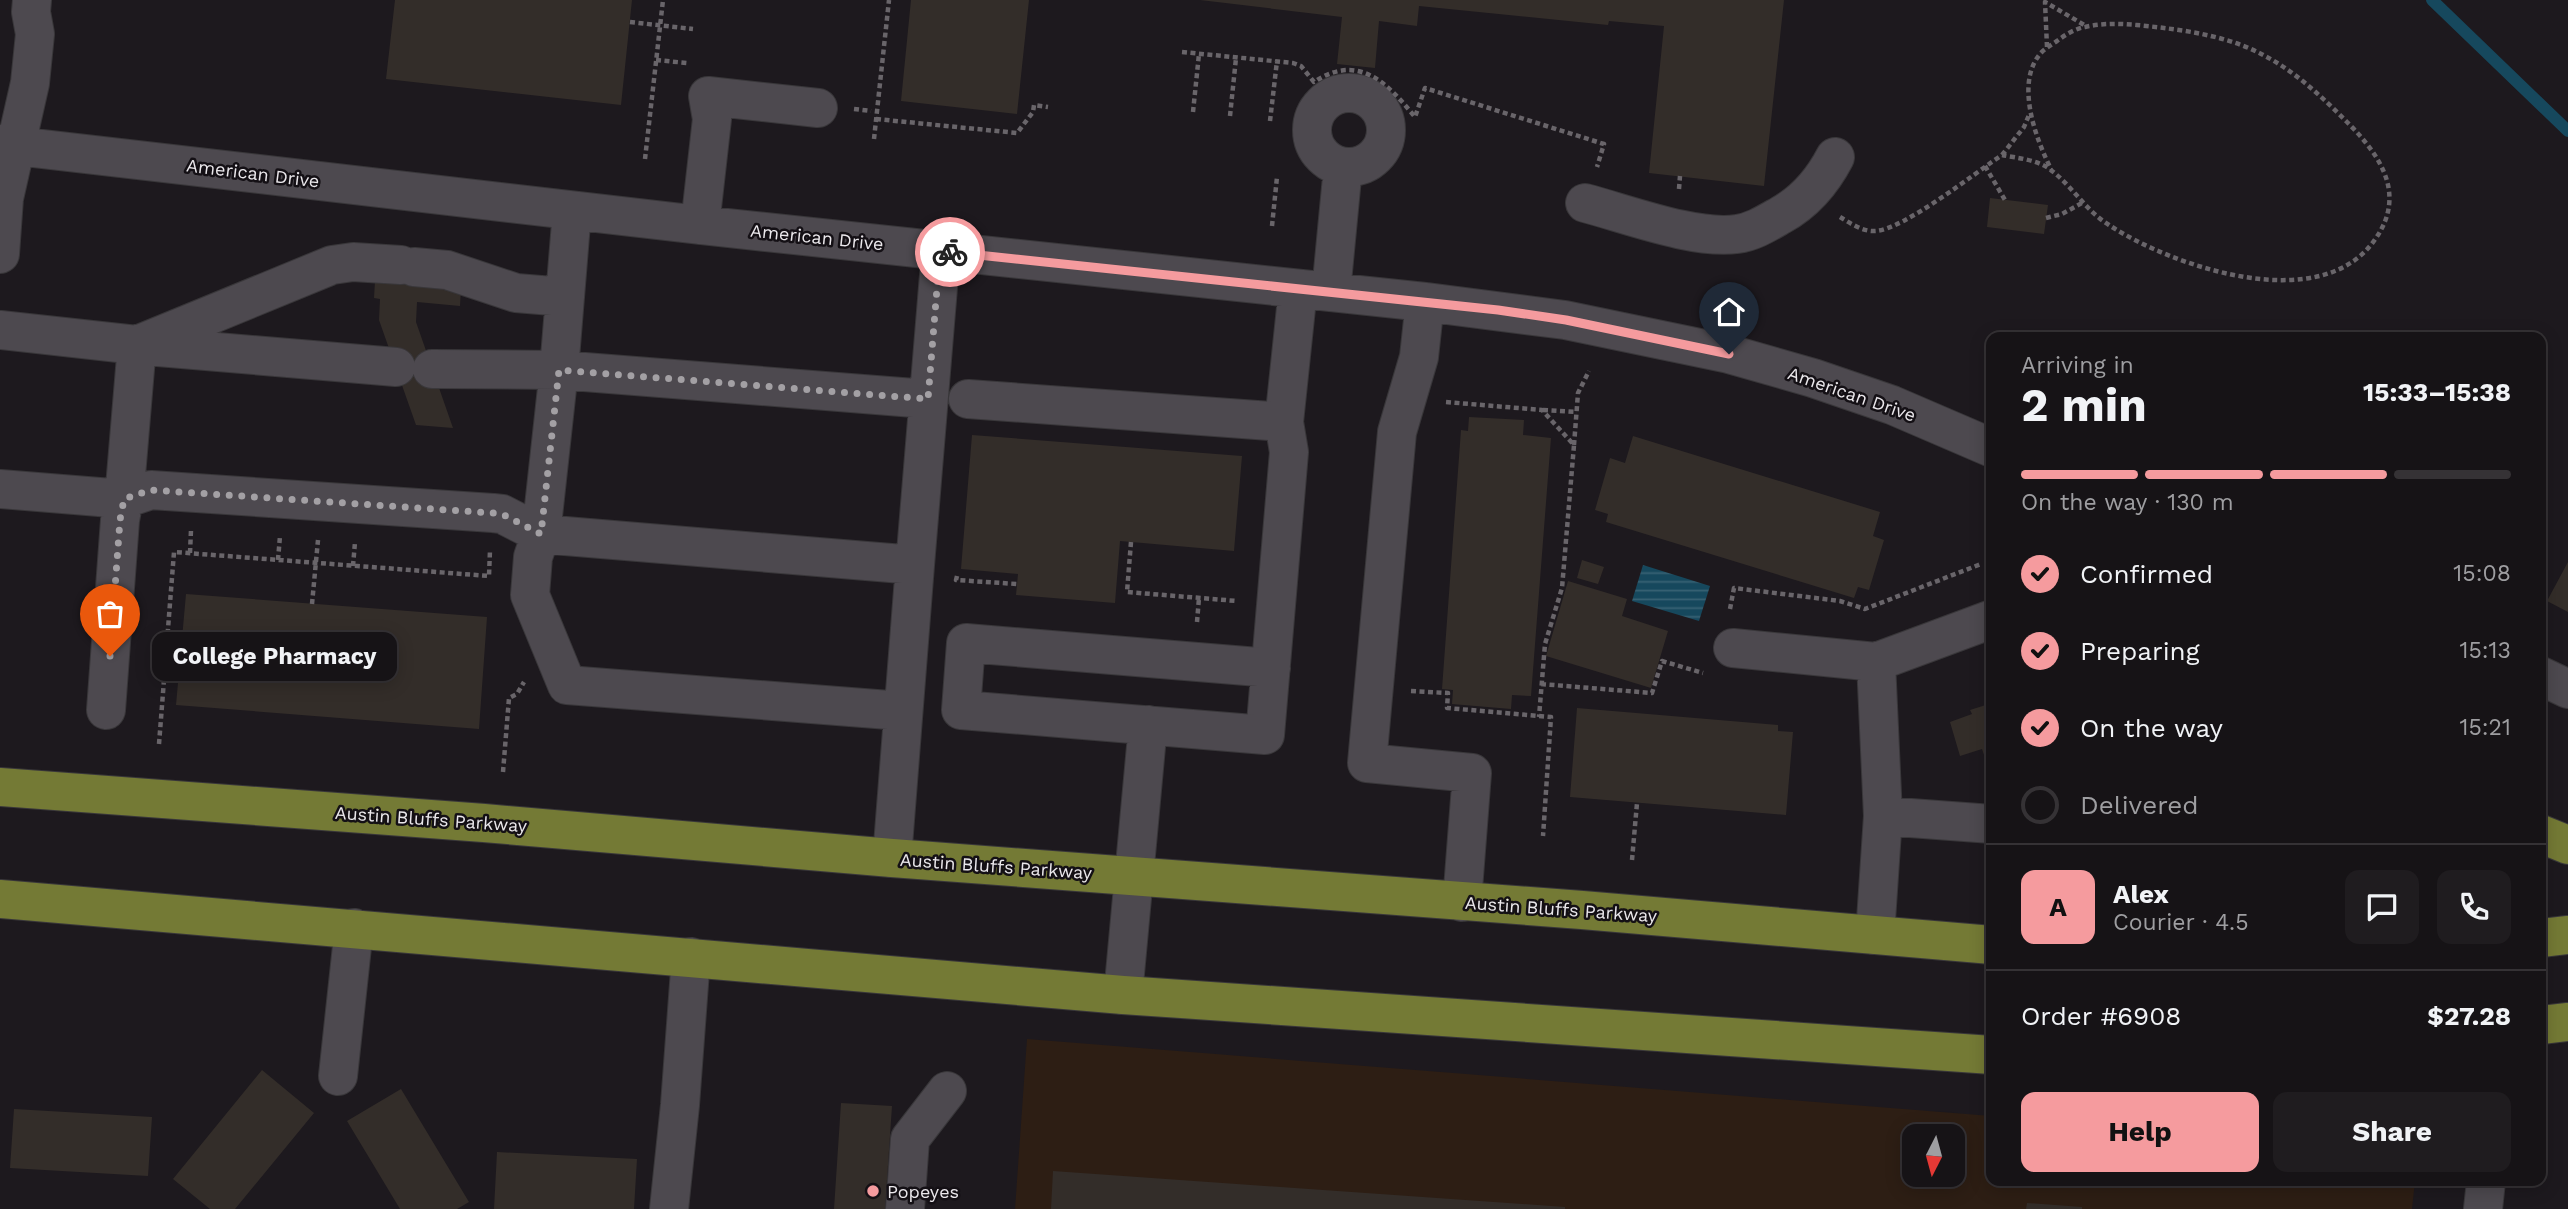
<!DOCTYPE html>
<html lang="en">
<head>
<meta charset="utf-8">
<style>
	body { margin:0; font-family:"Work Sans",sans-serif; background:#1f1c1f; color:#f1f3f6; height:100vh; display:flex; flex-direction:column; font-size:26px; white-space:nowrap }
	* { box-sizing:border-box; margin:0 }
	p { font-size:23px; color:#9e9ea1 }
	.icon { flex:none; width:38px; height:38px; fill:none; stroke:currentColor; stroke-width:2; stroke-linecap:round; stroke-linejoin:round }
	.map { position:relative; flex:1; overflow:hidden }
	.side { position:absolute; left:1986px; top:332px; width:560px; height:854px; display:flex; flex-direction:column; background:#161316; border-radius:14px; box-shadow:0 4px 18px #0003,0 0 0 2px #353235 }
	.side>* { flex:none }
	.needle { width:46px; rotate:186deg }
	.controls { position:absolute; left:1902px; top:1124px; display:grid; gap:14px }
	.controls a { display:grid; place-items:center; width:63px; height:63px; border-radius:14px; background:#161316; box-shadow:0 4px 18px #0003,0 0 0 2px #353235; font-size:35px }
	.pin { position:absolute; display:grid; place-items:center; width:60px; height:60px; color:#fff; margin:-72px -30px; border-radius:50% 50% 50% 0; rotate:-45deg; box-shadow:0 0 7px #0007 }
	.pin .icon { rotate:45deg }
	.courier { position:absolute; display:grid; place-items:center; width:70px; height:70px; margin:-35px; border:5px solid #f59b9e; border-radius:50%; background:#fff; color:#222; box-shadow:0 2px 9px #0007 }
	.bubble { position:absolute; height:49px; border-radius:14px; background:#161316; box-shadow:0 4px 18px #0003,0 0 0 2px #353235; font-size:23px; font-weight:700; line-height:49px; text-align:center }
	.overview em { font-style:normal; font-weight:700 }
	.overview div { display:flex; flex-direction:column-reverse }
	.overview { display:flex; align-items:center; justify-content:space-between; height:119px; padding:0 35px }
	h1 { font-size:46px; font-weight:700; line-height:52px }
	.bar { display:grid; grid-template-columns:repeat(4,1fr); gap:10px 7px; align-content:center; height:84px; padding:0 35px }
	.bar i { height:9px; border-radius:5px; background:#353235 }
	.bar .current { background:#f59b9e }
	.bar p { grid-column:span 4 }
	.line { display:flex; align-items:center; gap:18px; padding:0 35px; border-top:2px solid #353235 }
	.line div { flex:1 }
	.round { display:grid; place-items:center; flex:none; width:74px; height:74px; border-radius:14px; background:#1f1c1f }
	ol { padding:0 35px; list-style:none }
	li { display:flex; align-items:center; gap:21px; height:77px }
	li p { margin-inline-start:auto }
	li .icon { padding:7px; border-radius:50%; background:#f59b9e; color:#111; stroke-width:4 }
	li:last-child { color:#9e9ea1 }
	li i { width:38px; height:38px; border:4px solid #353235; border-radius:50% }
	.button { display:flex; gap:14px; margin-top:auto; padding:14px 35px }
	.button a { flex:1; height:80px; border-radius:14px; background:#f59b9e; color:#111; font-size:28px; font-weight:700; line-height:80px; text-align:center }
	.button a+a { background:#1f1c1f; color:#f1f3f6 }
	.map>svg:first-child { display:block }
	.commercial { fill:#2d1e14; fill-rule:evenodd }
	.water { fill:url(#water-rules) }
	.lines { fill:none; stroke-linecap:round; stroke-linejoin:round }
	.stream { stroke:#16485d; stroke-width:12 }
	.building { fill:#332d29 }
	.minor-casing { stroke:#39373a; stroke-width:40 }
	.major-casing { stroke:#39373a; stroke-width:40 }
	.path { stroke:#69656a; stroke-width:4.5; stroke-dasharray:5 3.5; stroke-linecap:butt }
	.minor { stroke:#4d494f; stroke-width:38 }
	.major { stroke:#747a35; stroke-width:38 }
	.done { stroke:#a3a0a4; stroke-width:7; stroke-dasharray:0 12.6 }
	.route { stroke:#f59b9e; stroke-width:9 }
	.poi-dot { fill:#f59b9e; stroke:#141015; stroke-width:2.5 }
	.labels { text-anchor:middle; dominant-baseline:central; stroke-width:5; stroke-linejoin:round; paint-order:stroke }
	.street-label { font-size:18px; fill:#ebe8ec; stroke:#141015 }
	.poi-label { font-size:18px; fill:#ebe8ec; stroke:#141015; text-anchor:start }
</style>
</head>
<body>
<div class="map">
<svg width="2568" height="1209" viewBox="0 0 2568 1209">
	<defs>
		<pattern id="water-rules" width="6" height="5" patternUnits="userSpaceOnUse" patternTransform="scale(1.75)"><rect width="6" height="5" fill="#16485d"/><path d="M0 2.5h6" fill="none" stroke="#386274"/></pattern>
	</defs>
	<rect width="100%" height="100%" fill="#1d191e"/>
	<path class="commercial" d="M 1027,1039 L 1991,1116 L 1992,1181 L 2415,1181 L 2412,1209 L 1015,1209 ZM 1914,1136 L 1953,1136 L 1953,1174 L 1914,1174 Z"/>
	<path class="water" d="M 1643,565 L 1710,586 L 1699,621 L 1632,601 Z"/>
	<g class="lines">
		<path class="stream" d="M 2432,0 L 2568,131"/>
	</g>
	<path class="building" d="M 395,0 L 632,0 L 621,105 L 386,79 Z
		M 911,0 L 1029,0 L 1017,114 L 901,101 Z
		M 1200,0 L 1784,0 L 1764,186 L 1649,173 L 1664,26 L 1609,21 L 1608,25 L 1419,6 L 1417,26 L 1379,21 L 1375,68 L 1337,64 L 1342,17 Z
		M 1990,198 L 2048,205 L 2044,234 L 1987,227 Z
		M 398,274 L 461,288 L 460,306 L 417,302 L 416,322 L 453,428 L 416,425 L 379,320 L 380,299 L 374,298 L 375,281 Z
		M 1469,417 L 1524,420 L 1523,435 L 1551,438 L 1531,696 L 1512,695 L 1511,709 L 1452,704 L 1453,690 L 1442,689 L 1461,430 L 1468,431 Z
		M 972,435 L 1242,456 L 1234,551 L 1120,541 L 1115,603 L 1016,595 L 1018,574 L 961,569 Z
		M 1633,436 L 1880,512 L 1873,536 L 1884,540 L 1869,590 L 1858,587 L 1854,598 L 1606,522 L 1608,514 L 1595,510 L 1610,458 L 1625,463 Z
		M 1582,560 L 1604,567 L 1598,584 L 1577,578 Z
		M 2568,562 L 2568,612 L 2547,601 Z
		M 1568,581 L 1627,599 L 1622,616 L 1668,631 L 1651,688 L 1546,656 Z
		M 186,594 L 487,617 L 479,729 L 176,705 Z
		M 1992,703 L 1992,776 L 1991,776 L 1982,749 L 1960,756 L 1950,722 L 1972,714 L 1970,710 Z
		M 1577,708 L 1778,725 L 1778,731 L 1793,732 L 1786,815 L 1570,797 Z
		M 262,1070 L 314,1113 L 235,1209 L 210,1209 L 173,1179 Z
		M 401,1089 L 469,1202 L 457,1209 L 400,1209 L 347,1121 Z
		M 841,1103 L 892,1106 L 885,1209 L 834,1209 Z
		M 14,1109 L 152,1117 L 148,1176 L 10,1168 Z
		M 497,1152 L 637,1159 L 634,1209 L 494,1209 Z
		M 1053,1171 L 1565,1207 L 1565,1209 L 1051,1209 Z
		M 2027,1203 L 2082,1207 L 2082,1209 L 2026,1209 Z"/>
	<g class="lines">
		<g class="minor-casing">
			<path id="minor" d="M1312 130a37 37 0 1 1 74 0a37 37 0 1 1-74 0Z
				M 0,144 L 700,225 L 1425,302 L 1565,320 L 1729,354 L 1813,378 L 1892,405 L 1992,448
				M 1585,203 C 1627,214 1695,240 1737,234 C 1753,232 1767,223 1781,215 C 1806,201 1822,182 1835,157
				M 700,225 L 712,119 L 708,96 L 818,108
				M 0,254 L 4,198 L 30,83 L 35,34 L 31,12 L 32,0
				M 414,267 L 447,270 L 516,293 L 565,297
				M 1331,292 L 1343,167
				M 1425,302 L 1419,357 L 1397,432 L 1367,763 L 1472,773 L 1462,902
				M 0,330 L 137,345 L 124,499 L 120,520 L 106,710
				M 137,345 L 332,265 L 353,262 L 401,265
				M 146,346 L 396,367
				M 432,369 L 559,370 L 572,211
				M 968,399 L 1284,422
				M 0,489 L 124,499 L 151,490 L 493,513 L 502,514 L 541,534 L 915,565 L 892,858
				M 915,565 L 941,251
				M 1733,648 L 1876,662 L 1992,619
				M 1271,668 L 966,643 L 961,710 L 1265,735 L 1289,452 L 1284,422 L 1298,289
				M 2541,676 L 2568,689
				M 902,711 L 567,685 L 530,595 L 533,557 L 541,534 L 559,370 L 927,399
				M 1883,816 L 1992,824
				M 1875,935 L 1883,816 L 1876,662
				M 1123,995 L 1148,725
				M 338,1076 L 354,928
				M 669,1209 L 680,1105 L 691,957
				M 905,1209 L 910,1139 L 947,1091
				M 2483,1209 L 2486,1181"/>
		</g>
		<g class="major-casing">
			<path id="major" d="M 0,787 L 484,823 L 892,858 L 1582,910 L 1992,945
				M 2541,834 L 2568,845
				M 0,899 L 1123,995 L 1992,1055
				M 2541,938 L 2568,935
				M 2541,1025 L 2568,1022"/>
		</g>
		<path class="path" d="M 630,22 L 693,29
			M 2047,47 L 2045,2 L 2086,26
			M 1182,52 L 1293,63 L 1301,66 L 1314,82 C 1359,52 1388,84 1415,117 L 1425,88 L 1604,144 L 1597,167
			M 656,60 L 687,63
			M 854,109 L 871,111
			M 1193,112 L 1199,54
			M 1230,116 L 1236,58
			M 876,119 L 1017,133 L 1033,112 L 1034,105 L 1048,107
			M 1270,121 L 1277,61
			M 874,139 L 889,0
			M 2002,155 L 2024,127 L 2029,115
			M 645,159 L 663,0
			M 1985,166 L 2005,200
			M 1679,189 L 1680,176
			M 1840,217 C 1850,223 1863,232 1875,231 C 1903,230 1975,173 2002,155 C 2017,158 2040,160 2052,171 C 2073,187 2086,211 2109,225 C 2173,267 2323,318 2376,238 C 2407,193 2379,154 2347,122 C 2323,98 2296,72 2265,56 C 2235,39 2197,32 2164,28 C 2138,25 2110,21 2085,27 C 2074,29 2065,35 2057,41 C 2051,45 2044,49 2040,54 C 2015,84 2036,139 2051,169
			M 2046,218 L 2062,214 L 2082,203
			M 1272,226 L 1277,177
			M 1446,402 L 1542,410 L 1574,445 L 1562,588 L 1545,644 L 1539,717
			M 1543,410 L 1577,412
			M 1574,445 L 1578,393 L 1589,371
			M 1131,542 L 1127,592 L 1237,601
			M 190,553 L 191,530
			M 278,560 L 280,536
			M 353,566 L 355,542
			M 957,576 L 956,580 L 1017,584
			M 312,604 L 318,540
			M 1730,609 L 1734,588 L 1840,601 L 1865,609 L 1981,564
			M 1197,622 L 1199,598
			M 1541,684 L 1652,693 L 1662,661 L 1703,673
			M 1411,691 L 1448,693 L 1447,708 L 1551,717 L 1543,836
			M 159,744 L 174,552 L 489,576 L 490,550
			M 503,772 L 509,698 L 517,694 L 524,682
			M 1632,860 L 1637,803"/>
		<use href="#minor" class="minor"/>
		<use href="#major" class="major"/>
	</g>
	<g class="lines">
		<path class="done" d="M 110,656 L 120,520 L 124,499 L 151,490 L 493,513 L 502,514 L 541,534 L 559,370 L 928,399 L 940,251 L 950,252"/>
		<path class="route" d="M 950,252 L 1498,310 L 1566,320 L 1729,354"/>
	</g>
	<circle class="poi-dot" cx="873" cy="1191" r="7"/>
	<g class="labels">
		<g class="street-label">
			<text transform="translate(253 173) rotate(7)">American Drive</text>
			<text transform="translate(817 237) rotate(6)">American Drive</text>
			<text transform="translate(1852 394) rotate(19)">American Drive</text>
			<text transform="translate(431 819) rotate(4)">Austin Bluffs Parkway</text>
			<text transform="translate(996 866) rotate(4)">Austin Bluffs Parkway</text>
			<text transform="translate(1561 909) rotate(4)">Austin Bluffs Parkway</text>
		</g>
		<g class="poi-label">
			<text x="887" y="1191">Popeyes</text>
		</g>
	</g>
</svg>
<div class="controls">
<a><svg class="needle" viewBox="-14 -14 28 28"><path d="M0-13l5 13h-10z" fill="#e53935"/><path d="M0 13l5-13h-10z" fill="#9e9ea1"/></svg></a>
</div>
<div class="pin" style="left:110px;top:656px;background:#ea580c"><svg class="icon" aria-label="bag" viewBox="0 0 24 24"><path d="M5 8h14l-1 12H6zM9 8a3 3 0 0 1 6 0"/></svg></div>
<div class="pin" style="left:1729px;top:354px;background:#1f2937"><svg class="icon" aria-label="home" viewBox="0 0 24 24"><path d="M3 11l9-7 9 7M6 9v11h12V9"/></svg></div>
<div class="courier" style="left:950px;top:252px"><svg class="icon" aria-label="bike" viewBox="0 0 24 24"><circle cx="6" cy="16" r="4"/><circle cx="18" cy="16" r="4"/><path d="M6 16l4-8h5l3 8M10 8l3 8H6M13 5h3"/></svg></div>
<div class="bubble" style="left:152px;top:632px;width:245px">College Pharmacy</div>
<section class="side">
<div class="overview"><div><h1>2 min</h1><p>Arriving in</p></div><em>15:33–15:38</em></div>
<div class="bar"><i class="current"></i><i class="current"></i><i class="current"></i><i></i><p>On the way · 130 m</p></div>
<ol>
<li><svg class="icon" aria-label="check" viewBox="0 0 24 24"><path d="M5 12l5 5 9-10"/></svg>Confirmed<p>15:08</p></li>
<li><svg class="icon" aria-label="check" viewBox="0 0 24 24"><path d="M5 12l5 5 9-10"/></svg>Preparing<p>15:13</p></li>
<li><svg class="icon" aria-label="check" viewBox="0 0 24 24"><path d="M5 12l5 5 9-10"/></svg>On the way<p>15:21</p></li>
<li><i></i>Delivered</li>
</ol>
<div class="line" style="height:126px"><b class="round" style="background:#f59b9e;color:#111">A</b><div><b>Alex</b><p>Courier · 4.5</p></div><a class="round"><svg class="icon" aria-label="chat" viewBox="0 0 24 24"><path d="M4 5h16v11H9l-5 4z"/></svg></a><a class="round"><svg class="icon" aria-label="phone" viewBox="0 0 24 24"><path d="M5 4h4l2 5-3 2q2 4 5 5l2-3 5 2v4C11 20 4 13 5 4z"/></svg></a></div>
<div class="line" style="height:91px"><div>Order #6908</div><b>$27.28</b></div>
<div class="button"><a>Help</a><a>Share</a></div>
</section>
</div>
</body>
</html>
